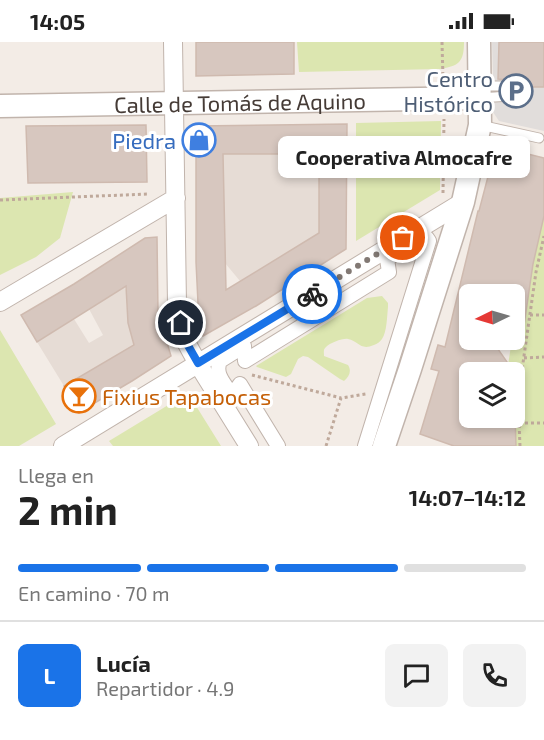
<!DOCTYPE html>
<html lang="es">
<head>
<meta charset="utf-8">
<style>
	body { margin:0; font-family:"Exo 2",sans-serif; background:#f2f2f2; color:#222; height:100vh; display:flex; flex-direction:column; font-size:22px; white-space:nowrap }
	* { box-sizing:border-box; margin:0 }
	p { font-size:20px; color:#767676 }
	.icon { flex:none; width:33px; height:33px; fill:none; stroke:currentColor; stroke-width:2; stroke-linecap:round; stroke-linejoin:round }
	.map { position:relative; height:404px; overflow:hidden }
	.panel { display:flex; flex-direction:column; background:#fff; flex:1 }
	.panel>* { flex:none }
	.needle { width:39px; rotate:265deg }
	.fabs { position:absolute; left:459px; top:242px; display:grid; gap:12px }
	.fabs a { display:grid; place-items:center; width:66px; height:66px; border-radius:9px; background:#fff; box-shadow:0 3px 9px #0003; font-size:30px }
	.pin { position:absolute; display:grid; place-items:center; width:51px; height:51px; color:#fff; margin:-26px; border:3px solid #fff; border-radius:50%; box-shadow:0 2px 6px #0007 }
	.courier { position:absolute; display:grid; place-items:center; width:60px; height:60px; margin:-30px; border:4px solid #1a73e8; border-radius:50%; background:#fff; color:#222; box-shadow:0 2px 8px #0007 }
	.bubble { position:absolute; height:42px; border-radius:9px; background:#fff; box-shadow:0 3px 9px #0003; font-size:20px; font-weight:700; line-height:42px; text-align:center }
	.headline em { font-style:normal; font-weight:700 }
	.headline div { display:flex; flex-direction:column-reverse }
	.headline { display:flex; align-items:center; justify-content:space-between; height:102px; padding:0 18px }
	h1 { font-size:39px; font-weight:700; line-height:45px }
	.bar { display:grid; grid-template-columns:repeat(4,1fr); gap:9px 6px; align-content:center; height:72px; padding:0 18px }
	.bar i { height:8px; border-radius:4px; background:#e0e0e0 }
	.bar .active { background:#1a73e8 }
	.bar p { grid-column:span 4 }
	.line { display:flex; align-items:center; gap:15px; padding:0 18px; border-top:2px solid #e0e0e0 }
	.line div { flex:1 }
	.round { display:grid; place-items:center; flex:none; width:63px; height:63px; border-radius:9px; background:#f2f2f2 }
	.status { display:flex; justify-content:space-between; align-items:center; height:42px; padding:0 30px; background:#fff; direction:ltr }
	.status svg { height:16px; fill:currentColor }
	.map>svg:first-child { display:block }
	.residential { fill:#e6dcd5 }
	.green { fill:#dce6b0 }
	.parking { fill:#e1dddb }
	.building { fill:#d7c7bf; stroke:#cfbaaf; stroke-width:1.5; fill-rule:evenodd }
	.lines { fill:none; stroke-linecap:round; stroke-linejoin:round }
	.service-casing { stroke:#c1b4ac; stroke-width:11 }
	.pedestrian-casing { stroke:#c1b4ac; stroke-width:16 }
	.minor-casing { stroke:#c1b4ac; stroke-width:20 }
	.tertiary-casing { stroke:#c1b4ac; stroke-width:25 }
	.path { stroke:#bfa99b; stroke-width:3; stroke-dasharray:3 3; stroke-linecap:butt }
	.service { stroke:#fff; stroke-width:9 }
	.pedestrian { stroke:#fff; stroke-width:14 }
	.minor { stroke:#fff; stroke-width:18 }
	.tertiary { stroke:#fff; stroke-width:22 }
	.done { stroke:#827974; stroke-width:6; stroke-dasharray:0 10.8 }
	.route { stroke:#1a73e8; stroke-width:8 }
	.labels { text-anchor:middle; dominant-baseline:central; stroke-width:6; stroke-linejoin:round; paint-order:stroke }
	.service-label { font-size:22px; fill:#4e5e75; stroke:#fff; text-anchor:end }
	.street-label { font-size:22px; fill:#453b36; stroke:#fff }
	.shop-label { font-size:22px; fill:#366cbe; stroke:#fff; text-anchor:end }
	.food-label { font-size:22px; fill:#c56008; stroke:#fff; text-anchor:start }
</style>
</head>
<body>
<div class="status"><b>14:05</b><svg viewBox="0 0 49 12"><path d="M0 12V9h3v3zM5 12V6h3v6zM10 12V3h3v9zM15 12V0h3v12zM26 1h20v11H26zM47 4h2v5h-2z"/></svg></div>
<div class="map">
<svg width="544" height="404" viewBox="0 0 544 404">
	<rect width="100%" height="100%" fill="#f3ece6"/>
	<path class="residential" d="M 223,112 L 319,112 L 319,147 L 346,148 L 346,168 L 319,168 L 319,191 L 240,239 L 225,221 Z
		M 124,245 L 126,248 L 128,281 L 134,303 L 64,344 L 37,300 L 74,277 L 89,301 L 103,293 L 89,267 Z"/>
	<path class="green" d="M 297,0 L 464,0 C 464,20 459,24 440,27 L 299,30 Z
		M 441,79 L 440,148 L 356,199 L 356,81 Z
		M 544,140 L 544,404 L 507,404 L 514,375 L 514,330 L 507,330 L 512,297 L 514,297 L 515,282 Z
		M 73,150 L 60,196 L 36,215 L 0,233 L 0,156 Z
		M 382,254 L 388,261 L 388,265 C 387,274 387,290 382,297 C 380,300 377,302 374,303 C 360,309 359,299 348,297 C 343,296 330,301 326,305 C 323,308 324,309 324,314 L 348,323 C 352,329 349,335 344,339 L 340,337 L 308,315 L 303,314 L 298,317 L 291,332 L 286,335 L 257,325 L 256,324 L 367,256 Z
		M 0,288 L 56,382 L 19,404 L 0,404 Z
		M 188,351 L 221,404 L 113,404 L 109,399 Z"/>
	<path class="parking" d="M 492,0 L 544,0 L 544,89 L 499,79 L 491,67 L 489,44 L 493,35 Z"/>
	<path class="building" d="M 196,0 L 294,0 L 294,32 L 196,34 Z
		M 499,0 L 544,0 L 544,45 L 524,45 L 524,39 L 498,37 Z
		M 347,82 L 346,207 L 256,264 L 203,294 L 198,261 L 196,220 L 196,84 ZM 223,112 L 319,112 L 319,191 L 226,248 Z
		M 146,83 L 147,140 L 28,141 L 26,84 Z
		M 496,104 L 544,116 L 544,174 L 533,222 L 523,290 L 514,290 L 514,252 L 470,252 L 470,297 L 491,297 L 514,330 L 470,330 L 470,375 L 515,375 L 516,404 L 454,404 L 420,392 L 439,329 L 431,327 L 438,303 L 445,305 L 478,169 L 479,169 Z
		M 157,195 L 158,271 L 171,314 L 132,339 L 88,365 L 88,363 L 78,369 L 64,344 L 134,303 L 128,281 L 126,244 L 37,300 L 21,273 L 74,242 L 145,196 Z"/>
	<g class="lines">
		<g class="service-casing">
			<path id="service" d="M 480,56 C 492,54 505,56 517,52 L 518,50 L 510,44 L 480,44
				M 480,83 L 539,96"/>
		</g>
		<g class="pedestrian-casing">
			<path id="pedestrian" d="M 278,404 L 240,342 L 232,353 C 225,342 214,332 220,319 L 244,304 L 245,319 L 389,230 L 387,217 L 422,196 L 427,196 L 429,199 L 365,404"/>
		</g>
		<g class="minor-casing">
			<path id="minor" d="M 173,0 L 177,262 L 186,300 L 198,322 L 249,404
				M 0,260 L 176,156
				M 63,404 L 463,160"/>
		</g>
		<g class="tertiary-casing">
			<g id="tertiary">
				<path id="s1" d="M 0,64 L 480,56"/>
				<path d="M 384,404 L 410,327 L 463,160 L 480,83 L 479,0"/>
			</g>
		</g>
		<path class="path" d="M 442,0 L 443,37
			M 443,151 L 444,77
			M 0,158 L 148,152
			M 530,273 L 544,273
			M 524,316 L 544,315
			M 252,333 L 341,356
			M 519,381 L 544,381
			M 326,404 L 341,356 L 366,352
			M 520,404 L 518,356 L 536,230 L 544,194"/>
		<use href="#service" class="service"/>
		<use href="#pedestrian" class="pedestrian"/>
		<use href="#minor" class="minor"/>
		<use href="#tertiary" class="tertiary"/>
	</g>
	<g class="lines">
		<path class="done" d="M 312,252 L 403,196"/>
		<path class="route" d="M 181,281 L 186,300 L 198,321 L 312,252"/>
	</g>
	<defs>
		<g id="parking-ring" transform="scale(1.725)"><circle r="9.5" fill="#fff" stroke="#5c6f8a" stroke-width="1.5"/><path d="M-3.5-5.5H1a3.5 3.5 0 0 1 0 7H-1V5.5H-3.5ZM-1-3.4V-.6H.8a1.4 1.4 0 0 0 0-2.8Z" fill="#5c6f8a"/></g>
		<g id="shop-ring" transform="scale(1.725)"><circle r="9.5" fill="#fff" stroke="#3f7fe0" stroke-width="1.5"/><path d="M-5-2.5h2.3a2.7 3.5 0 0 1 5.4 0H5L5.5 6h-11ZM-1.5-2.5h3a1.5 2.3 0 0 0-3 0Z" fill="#3f7fe0"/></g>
		<g id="bar-ring" transform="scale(1.725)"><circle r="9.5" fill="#fff" stroke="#e8710a" stroke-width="1.5"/><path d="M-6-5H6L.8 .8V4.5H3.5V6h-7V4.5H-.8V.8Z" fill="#e8710a"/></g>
	</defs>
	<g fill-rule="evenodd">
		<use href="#parking-ring" x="516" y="49"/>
		<use href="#shop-ring" x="199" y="98"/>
		<use href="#bar-ring" x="79" y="354"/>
	</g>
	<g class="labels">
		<g class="service-label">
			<text x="493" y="36">Centro<tspan x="493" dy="25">Histórico</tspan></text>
		</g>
		<g class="street-label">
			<text stroke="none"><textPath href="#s1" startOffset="240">Calle de Tomás de Aquino</textPath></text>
		</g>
		<g class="shop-label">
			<text x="176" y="98">Piedra</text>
		</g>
		<g class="food-label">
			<text x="102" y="354">Fixius Tapabocas</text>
		</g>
	</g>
</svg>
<div class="fabs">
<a><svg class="needle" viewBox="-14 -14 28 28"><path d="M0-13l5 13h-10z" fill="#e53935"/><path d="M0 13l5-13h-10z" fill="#767676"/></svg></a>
<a><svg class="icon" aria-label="layers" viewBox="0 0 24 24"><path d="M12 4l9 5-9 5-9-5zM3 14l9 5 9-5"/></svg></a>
</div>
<div class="pin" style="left:403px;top:196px;background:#ea580c"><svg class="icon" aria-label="bag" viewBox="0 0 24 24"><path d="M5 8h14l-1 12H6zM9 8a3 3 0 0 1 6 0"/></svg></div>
<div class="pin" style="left:181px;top:281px;background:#1f2937"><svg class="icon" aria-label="home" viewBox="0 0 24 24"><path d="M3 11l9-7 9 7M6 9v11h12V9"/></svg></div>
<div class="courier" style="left:312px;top:252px"><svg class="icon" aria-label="bike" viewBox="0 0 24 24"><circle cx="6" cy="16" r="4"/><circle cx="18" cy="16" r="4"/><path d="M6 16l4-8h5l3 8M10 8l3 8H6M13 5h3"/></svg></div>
<div class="bubble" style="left:278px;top:94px;width:252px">Cooperativa Almocafre</div>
</div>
<section class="panel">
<div class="headline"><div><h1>2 min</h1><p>Llega en</p></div><em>14:07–14:12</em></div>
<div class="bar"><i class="active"></i><i class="active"></i><i class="active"></i><i></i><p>En camino · 70 m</p></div>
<div class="line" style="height:108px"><b class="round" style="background:#1a73e8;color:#fff">L</b><div><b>Lucía</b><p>Repartidor · 4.9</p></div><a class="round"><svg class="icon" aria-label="chat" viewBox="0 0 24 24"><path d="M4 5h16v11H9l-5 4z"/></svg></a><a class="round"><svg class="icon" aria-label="phone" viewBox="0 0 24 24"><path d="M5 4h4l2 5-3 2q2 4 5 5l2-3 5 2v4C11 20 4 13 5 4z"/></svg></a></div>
</section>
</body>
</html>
